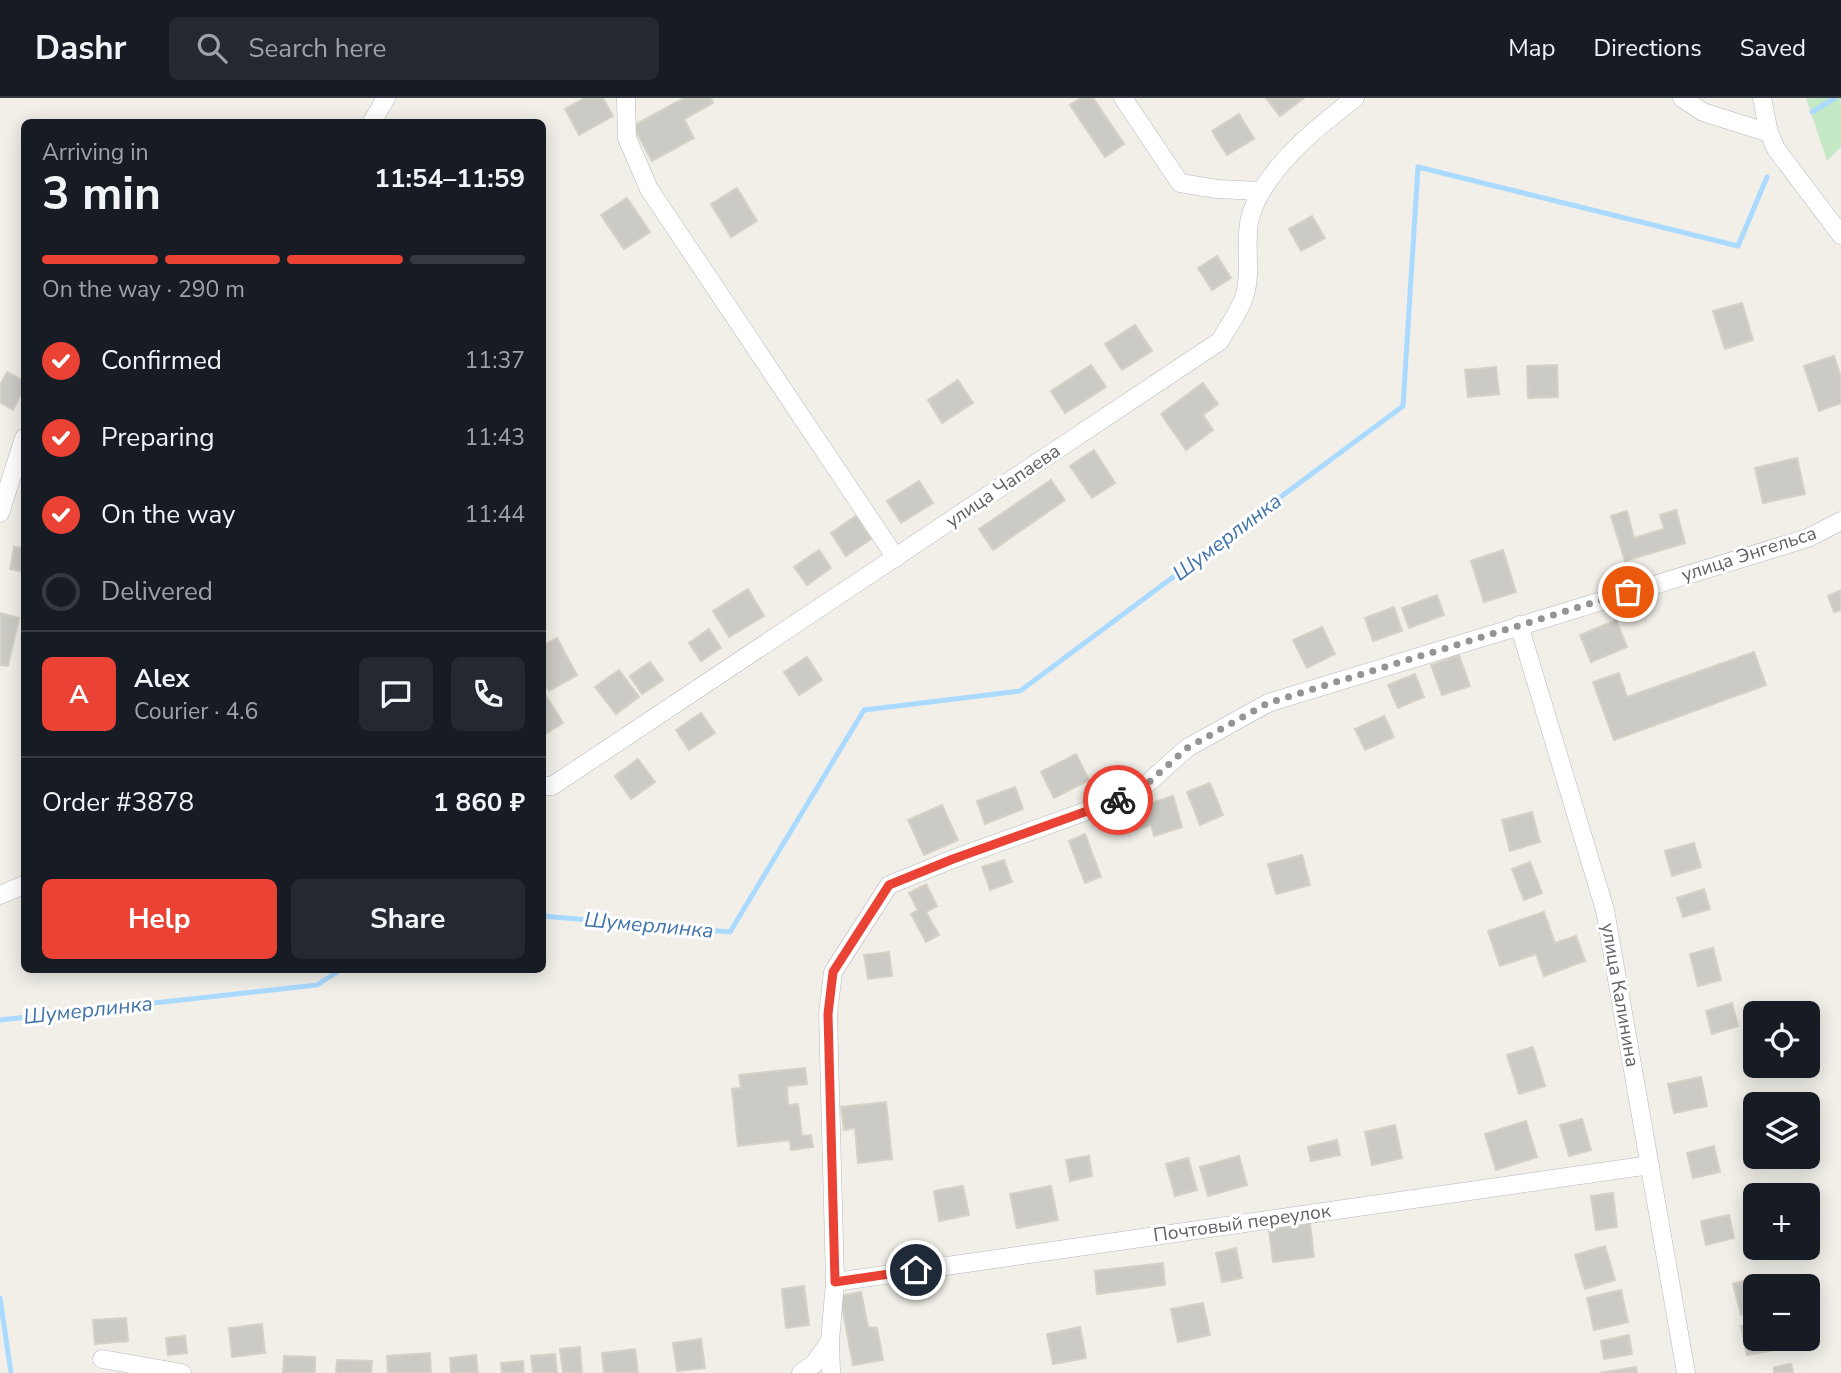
<!DOCTYPE html>
<html lang="en">
<head>
<meta charset="utf-8">
<style>
	body { margin:0; font-family:"Nunito Sans",sans-serif; background:#242831; color:#f1f3f6; height:100vh; display:flex; flex-direction:column; font-size:26px; white-space:nowrap }
	* { box-sizing:border-box; margin:0 }
	p { font-size:23px; color:#9ea1a6 }
	.icon { flex:none; width:38px; height:38px; fill:none; stroke:currentColor; stroke-width:2; stroke-linecap:round; stroke-linejoin:round }
	.map { position:relative; flex:1; overflow:hidden }
	.sheet { position:absolute; left:21px; top:21px; width:525px; height:854px; display:flex; flex-direction:column; background:#171b24; border-radius:10px; box-shadow:0 4px 18px #0003 }
	.sheet>* { flex:none }
	.buttons { position:absolute; left:1743px; top:903px; display:grid; gap:14px }
	.buttons a { display:grid; place-items:center; width:77px; height:77px; border-radius:10px; background:#171b24; box-shadow:0 4px 18px #0003; font-size:35px }
	.pin { position:absolute; display:grid; place-items:center; width:60px; height:60px; color:#fff; margin:-30px; border:4px solid #fff; border-radius:50%; box-shadow:0 2px 7px #0007 }
	.courier { position:absolute; display:grid; place-items:center; width:70px; height:70px; margin:-35px; border:5px solid #ea4335; border-radius:50%; background:#fff; color:#222; box-shadow:0 2px 9px #0007 }
	.overview em { font-style:normal; font-weight:700 }
	.overview div { display:flex; flex-direction:column-reverse }
	.overview { display:flex; align-items:center; justify-content:space-between; height:119px; padding:0 21px }
	h1 { font-size:46px; font-weight:700; line-height:52px }
	.bar { display:grid; grid-template-columns:repeat(4,1fr); gap:10px 7px; align-content:center; height:84px; padding:0 21px }
	.bar i { height:9px; border-radius:5px; background:#363941 }
	.bar .current { background:#ea4335 }
	.bar p { grid-column:span 4 }
	.line { display:flex; align-items:center; gap:18px; padding:0 21px; border-top:2px solid #363941 }
	.line div { flex:1 }
	.round { display:grid; place-items:center; flex:none; width:74px; height:74px; border-radius:10px; background:#242831 }
	ol { padding:0 21px; list-style:none }
	li { display:flex; align-items:center; gap:21px; height:77px }
	li p { margin-inline-start:auto }
	li .icon { padding:7px; border-radius:50%; background:#ea4335; color:#fff; stroke-width:4 }
	li:last-child { color:#9ea1a6 }
	li i { width:38px; height:38px; border:4px solid #363941; border-radius:50% }
	.button { display:flex; gap:14px; margin-top:auto; padding:14px 21px }
	.button a { flex:1; height:80px; border-radius:10px; background:#ea4335; color:#fff; font-size:28px; font-weight:700; line-height:80px; text-align:center }
	.button a+a { background:#242831; color:#f1f3f6 }
	header { display:flex; align-items:center; gap:42px; box-sizing:border-box; height:98px; padding:0 35px; background:#171b24; border-bottom:2px solid #363941 }
	header strong { font-size:33px }
	nav { display:flex; gap:38px; margin-inline-start:auto; font-size:24px }
	.search { width:490px; height:63px; background:#242831; display:flex; align-items:center; gap:18px; box-sizing:border-box; padding:0 24px; border-radius:10px; color:#9ea1a6; font-size:26px }
	.map>svg:first-child { display:block }
	.green { fill:#c5e8c5 }
	.lines { fill:none; stroke-linecap:round; stroke-linejoin:round }
	.stream { stroke:#aadaff; stroke-width:5 }
	.building { fill:#cccac5; stroke:#d6d1c6; stroke-width:2 }
	.street-casing { stroke:#b5b8bc; stroke-width:19 }
	.street { stroke:#fff; stroke-width:18 }
	.done { stroke:#929495; stroke-width:7; stroke-dasharray:0 12.6 }
	.route { stroke:#ea4335; stroke-width:9 }
	.labels { text-anchor:middle; dominant-baseline:central; stroke-width:6; stroke-linejoin:round; paint-order:stroke }
	.street-label { font-size:19px; fill:#5f6368; stroke:#fff }
	.water-label { font-size:21px; font-style:italic; fill:#4174aa; stroke:#fff }
</style>
</head>
<body>
<header>
<strong>Dashr</strong>
<div class="search"><svg class="icon" aria-label="search" viewBox="0 0 24 24"><circle cx="10" cy="10" r="6"/><path d="M15 15l6 6"/></svg>Search here</div>
<nav><a>Map</a><a>Directions</a><a>Saved</a></nav>
</header>
<div class="map">
<svg width="1841" height="1275" viewBox="0 0 1841 1275">
	<rect width="100%" height="100%" fill="#f1efe8"/>
	<path class="green" d="M 1806,0 L 1841,0 L 1841,49 L 1827,63 Z"/>
	<g class="lines">
		<path class="stream" d="M 1812,14 L 1835,0
			M 542,818 L 730,834 L 864,612 L 1020,593 L 1403,308 L 1418,69 L 1738,148 L 1767,79
			M 0,922 L 317,887 L 340,872
			M 0,1200 L 11,1275"/>
	</g>
	<path class="building" d="M 585,0 L 603,0 L 613,18 L 579,37 L 565,11 Z
		M 684,0 L 711,0 L 713,5 L 684,21 L 694,40 L 652,63 L 633,28 Z
		M 1081,0 L 1093,0 L 1124,46 L 1105,59 L 1070,7 Z
		M 1266,0 L 1304,0 L 1280,18 Z
		M 1239,16 L 1254,41 L 1227,57 L 1212,33 Z
		M 737,90 L 757,123 L 731,139 L 711,106 Z
		M 627,100 L 650,134 L 624,151 L 601,117 Z
		M 1312,118 L 1325,140 L 1301,153 L 1289,131 Z
		M 1217,158 L 1231,180 L 1212,192 L 1198,170 Z
		M 1742,205 L 1753,242 L 1725,251 L 1713,213 Z
		M 1135,227 L 1152,253 L 1122,272 L 1105,246 Z
		M 1834,258 L 1841,279 L 1841,305 L 1819,313 L 1804,268 Z
		M 1091,267 L 1106,289 L 1065,315 L 1051,293 Z
		M 1557,267 L 1558,299 L 1528,300 L 1527,268 Z
		M 1496,269 L 1499,296 L 1468,299 L 1465,272 Z
		M 7,274 L 24,283 L 24,290 L 13,312 L 0,304 L 0,287 Z
		M 958,282 L 973,305 L 942,325 L 928,302 Z
		M 1203,285 L 1218,306 L 1203,317 L 1213,332 L 1186,352 L 1161,316 Z
		M 1094,352 L 1115,385 L 1092,400 L 1070,368 Z
		M 1797,360 L 1805,396 L 1763,405 L 1755,370 Z
		M 1051,382 L 1065,402 L 993,452 L 979,431 Z
		M 919,383 L 933,405 L 901,425 L 887,403 Z
		M 1676,412 L 1685,445 L 1625,463 L 1611,418 L 1627,413 L 1634,440 L 1664,431 L 1660,417 Z
		M 856,418 L 871,441 L 846,458 L 831,435 Z
		M 14,449 L 24,450 L 24,474 L 10,471 Z
		M 819,452 L 831,470 L 807,487 L 794,469 Z
		M 1503,452 L 1516,494 L 1484,504 L 1471,463 Z
		M 748,491 L 764,518 L 729,539 L 713,513 Z
		M 1841,492 L 1841,512 L 1834,514 L 1828,498 Z
		M 1437,497 L 1444,517 L 1409,530 L 1402,510 Z
		M 1394,509 L 1402,533 L 1373,543 L 1365,520 Z
		M 0,515 L 19,520 L 8,568 L 0,567 Z
		M 1616,522 L 1627,549 L 1591,564 L 1580,537 Z
		M 1322,529 L 1335,556 L 1307,570 L 1293,542 Z
		M 709,531 L 721,550 L 701,563 L 689,545 Z
		M 557,540 L 577,577 L 549,593 L 542,582 L 542,548 Z
		M 1754,554 L 1766,587 L 1614,642 L 1593,584 L 1619,575 L 1627,599 Z
		M 1459,557 L 1470,588 L 1442,597 L 1431,567 Z
		M 807,559 L 822,582 L 799,597 L 784,574 Z
		M 650,564 L 663,582 L 642,596 L 630,578 Z
		M 619,572 L 639,599 L 616,616 L 595,589 Z
		M 1415,576 L 1424,599 L 1398,610 L 1388,587 Z
		M 542,591 L 563,625 L 542,638 Z
		M 701,615 L 715,635 L 689,652 L 676,632 Z
		M 1384,618 L 1394,639 L 1365,652 L 1355,631 Z
		M 1076,656 L 1089,682 L 1054,700 L 1041,674 Z
		M 638,661 L 655,684 L 631,701 L 615,678 Z
		M 1210,685 L 1223,717 L 1200,727 L 1187,694 Z
		M 1015,689 L 1023,711 L 985,726 L 977,703 Z
		M 1173,698 L 1182,729 L 1154,738 L 1151,727 L 1129,734 L 1123,714 Z
		M 942,707 L 958,742 L 924,757 L 908,722 Z
		M 1532,714 L 1540,744 L 1510,753 L 1502,722 Z
		M 1085,736 L 1101,779 L 1085,785 L 1069,743 Z
		M 1694,745 L 1701,769 L 1672,778 L 1665,753 Z
		M 1302,757 L 1310,787 L 1276,796 L 1268,766 Z
		M 1004,762 L 1012,784 L 990,792 L 982,769 Z
		M 1530,764 L 1542,795 L 1524,802 L 1512,771 Z
		M 926,786 L 937,808 L 926,814 L 939,837 L 926,844 L 911,816 L 918,812 L 909,795 Z
		M 1704,791 L 1710,811 L 1683,819 L 1677,800 Z
		M 1544,814 L 1555,845 L 1576,838 L 1585,863 L 1544,878 L 1536,856 L 1500,868 L 1488,833 Z
		M 1713,850 L 1721,882 L 1698,888 L 1690,856 Z
		M 889,854 L 892,878 L 868,881 L 864,857 Z
		M 1732,905 L 1738,928 L 1712,936 L 1706,913 Z
		M 1533,949 L 1545,988 L 1519,996 L 1507,957 Z
		M 805,970 L 807,986 L 787,988 L 788,1007 L 798,1006 L 802,1038 L 811,1037 L 813,1049 L 791,1052 L 790,1042 L 738,1048 L 732,991 L 741,990 L 739,977 Z
		M 1701,979 L 1707,1008 L 1674,1015 L 1668,986 Z
		M 886,1004 L 892,1061 L 858,1065 L 855,1030 L 844,1032 L 841,1009 Z
		M 1582,1021 L 1591,1052 L 1569,1058 L 1560,1027 Z
		M 1526,1023 L 1537,1059 L 1496,1072 L 1485,1036 Z
		M 1395,1027 L 1402,1060 L 1372,1067 L 1365,1034 Z
		M 1337,1042 L 1340,1057 L 1311,1063 L 1308,1049 Z
		M 1714,1048 L 1720,1074 L 1693,1080 L 1687,1055 Z
		M 1089,1058 L 1092,1078 L 1070,1083 L 1066,1062 Z
		M 1239,1058 L 1247,1087 L 1208,1098 L 1200,1069 Z
		M 1188,1060 L 1197,1092 L 1175,1098 L 1166,1066 Z
		M 963,1088 L 969,1117 L 939,1123 L 934,1093 Z
		M 1051,1088 L 1058,1122 L 1017,1130 L 1010,1096 Z
		M 1613,1095 L 1617,1129 L 1596,1132 L 1591,1098 Z
		M 1729,1117 L 1734,1140 L 1706,1147 L 1701,1123 Z
		M 1310,1126 L 1314,1159 L 1273,1164 L 1269,1132 Z
		M 1605,1148 L 1615,1182 L 1585,1191 L 1575,1157 Z
		M 1236,1150 L 1242,1180 L 1222,1184 L 1216,1155 Z
		M 1163,1165 L 1165,1187 L 1097,1196 L 1095,1173 Z
		M 1762,1177 L 1765,1188 L 1755,1188 L 1755,1213 L 1741,1217 L 1733,1186 Z
		M 804,1188 L 809,1227 L 786,1230 L 782,1191 Z
		M 1621,1192 L 1628,1224 L 1594,1232 L 1587,1200 Z
		M 861,1194 L 868,1229 L 877,1230 L 883,1262 L 853,1267 L 840,1198 Z
		M 1203,1205 L 1210,1237 L 1178,1244 L 1171,1211 Z
		M 126,1220 L 128,1243 L 95,1246 L 93,1222 Z
		M 1755,1225 L 1755,1241 L 1773,1241 L 1775,1252 L 1747,1257 L 1741,1228 Z
		M 262,1226 L 265,1255 L 232,1259 L 229,1230 Z
		M 1080,1229 L 1086,1260 L 1053,1266 L 1047,1236 Z
		M 1629,1237 L 1632,1256 L 1604,1261 L 1601,1243 Z
		M 185,1238 L 187,1255 L 168,1257 L 166,1240 Z
		M 701,1241 L 705,1270 L 677,1273 L 673,1245 Z
		M 580,1249 L 582,1275 L 563,1275 L 560,1251 Z
		M 635,1251 L 638,1275 L 604,1275 L 602,1255 Z
		M 430,1255 L 431,1275 L 388,1275 L 387,1258 Z
		M 555,1256 L 557,1275 L 533,1275 L 531,1258 Z
		M 476,1257 L 478,1275 L 451,1275 L 450,1260 Z
		M 284,1258 L 315,1259 L 315,1275 L 283,1275 Z
		M 337,1262 L 372,1263 L 371,1275 L 336,1275 Z
		M 523,1263 L 524,1275 L 502,1275 L 501,1265 Z
		M 1791,1266 L 1793,1275 L 1774,1275 L 1774,1269 Z
		M 1636,1269 L 1637,1275 L 1600,1275 Z"/>
	<g class="lines">
		<g class="street-casing">
			<path id="street" d="M 626,0 L 627,40 L 649,91 L 896,460
				M 1123,0 L 1180,85 L 1217,91 L 1261,93
				M 1682,0 L 1703,14 L 1769,35
				M 1762,0 L 1769,35 L 1776,51 L 1841,137
				M 372,24 L 386,0
				M 0,415 L 24,340
				M 1519,527 L 1605,812 L 1686,1275
				M 542,688 L 552,688 L 1220,243 C 1228,228 1241,212 1245,196 C 1252,172 1244,144 1250,120 C 1263,72 1317,29 1355,0
				M 0,797 L 24,787
				M 835,1184 L 1650,1067
				M 102,1261 L 182,1275
				M 801,1275 L 814,1266 L 830,1243
				M 831,1275 L 830,1243 L 835,1184 L 828,916 L 833,874 L 889,787 L 953,761 L 1137,695 L 1187,650 L 1268,605 L 1808,440 L 1841,423"/>
		</g>
		<use href="#street" class="street"/>
	</g>
	<g class="lines">
		<path class="done" d="M 1118,702 L 1137,695 L 1187,650 L 1268,605 L 1628,494"/>
		<path class="route" d="M 916,1172 L 835,1184 L 828,916 L 833,874 L 889,787 L 953,761 L 1118,702"/>
	</g>
	<g class="labels">
		<g class="street-label">
			<text transform="translate(1003 388) rotate(-34)">улица Чапаева</text>
			<text transform="translate(1749 456) rotate(-18)">улица Энгельса</text>
			<text transform="translate(1620 897) rotate(80)">улица Калинина</text>
			<text transform="translate(1242 1125) rotate(-8)">Почтовый переулок</text>
		</g>
		<g class="water-label">
			<text transform="translate(1227 439) rotate(-37)">Шумерлинка</text>
			<text transform="translate(649 827) rotate(5)">Шумерлинка</text>
			<text transform="translate(88 912) rotate(-6)">Шумерлинка</text>
		</g>
	</g>
</svg>
<div class="buttons">
<a><svg class="icon" aria-label="locate" viewBox="0 0 24 24"><circle cx="12" cy="12" r="6"/><path d="M12 2v4M12 18v4M2 12h4M18 12h4"/></svg></a>
<a><svg class="icon" aria-label="layers" viewBox="0 0 24 24"><path d="M12 4l9 5-9 5-9-5zM3 14l9 5 9-5"/></svg></a>
<a>+</a>
<a>−</a>
</div>
<div class="pin" style="left:1628px;top:494px;background:#ea580c"><svg class="icon" aria-label="bag" viewBox="0 0 24 24"><path d="M5 8h14l-1 12H6zM9 8a3 3 0 0 1 6 0"/></svg></div>
<div class="pin" style="left:916px;top:1172px;background:#1f2937"><svg class="icon" aria-label="home" viewBox="0 0 24 24"><path d="M3 11l9-7 9 7M6 9v11h12V9"/></svg></div>
<div class="courier" style="left:1118px;top:702px"><svg class="icon" aria-label="bike" viewBox="0 0 24 24"><circle cx="6" cy="16" r="4"/><circle cx="18" cy="16" r="4"/><path d="M6 16l4-8h5l3 8M10 8l3 8H6M13 5h3"/></svg></div>
<section class="sheet">
<div class="overview"><div><h1>3 min</h1><p>Arriving in</p></div><em>11:54–11:59</em></div>
<div class="bar"><i class="current"></i><i class="current"></i><i class="current"></i><i></i><p>On the way · 290 m</p></div>
<ol>
<li><svg class="icon" aria-label="check" viewBox="0 0 24 24"><path d="M5 12l5 5 9-10"/></svg>Confirmed<p>11:37</p></li>
<li><svg class="icon" aria-label="check" viewBox="0 0 24 24"><path d="M5 12l5 5 9-10"/></svg>Preparing<p>11:43</p></li>
<li><svg class="icon" aria-label="check" viewBox="0 0 24 24"><path d="M5 12l5 5 9-10"/></svg>On the way<p>11:44</p></li>
<li><i></i>Delivered</li>
</ol>
<div class="line" style="height:126px"><b class="round" style="background:#ea4335;color:#fff">A</b><div><b>Alex</b><p>Courier · 4.6</p></div><a class="round"><svg class="icon" aria-label="chat" viewBox="0 0 24 24"><path d="M4 5h16v11H9l-5 4z"/></svg></a><a class="round"><svg class="icon" aria-label="phone" viewBox="0 0 24 24"><path d="M5 4h4l2 5-3 2q2 4 5 5l2-3 5 2v4C11 20 4 13 5 4z"/></svg></a></div>
<div class="line" style="height:91px"><div>Order #3878</div><b>1 860 ₽</b></div>
<div class="button"><a>Help</a><a>Share</a></div>
</section>
</div>
</body>
</html>
